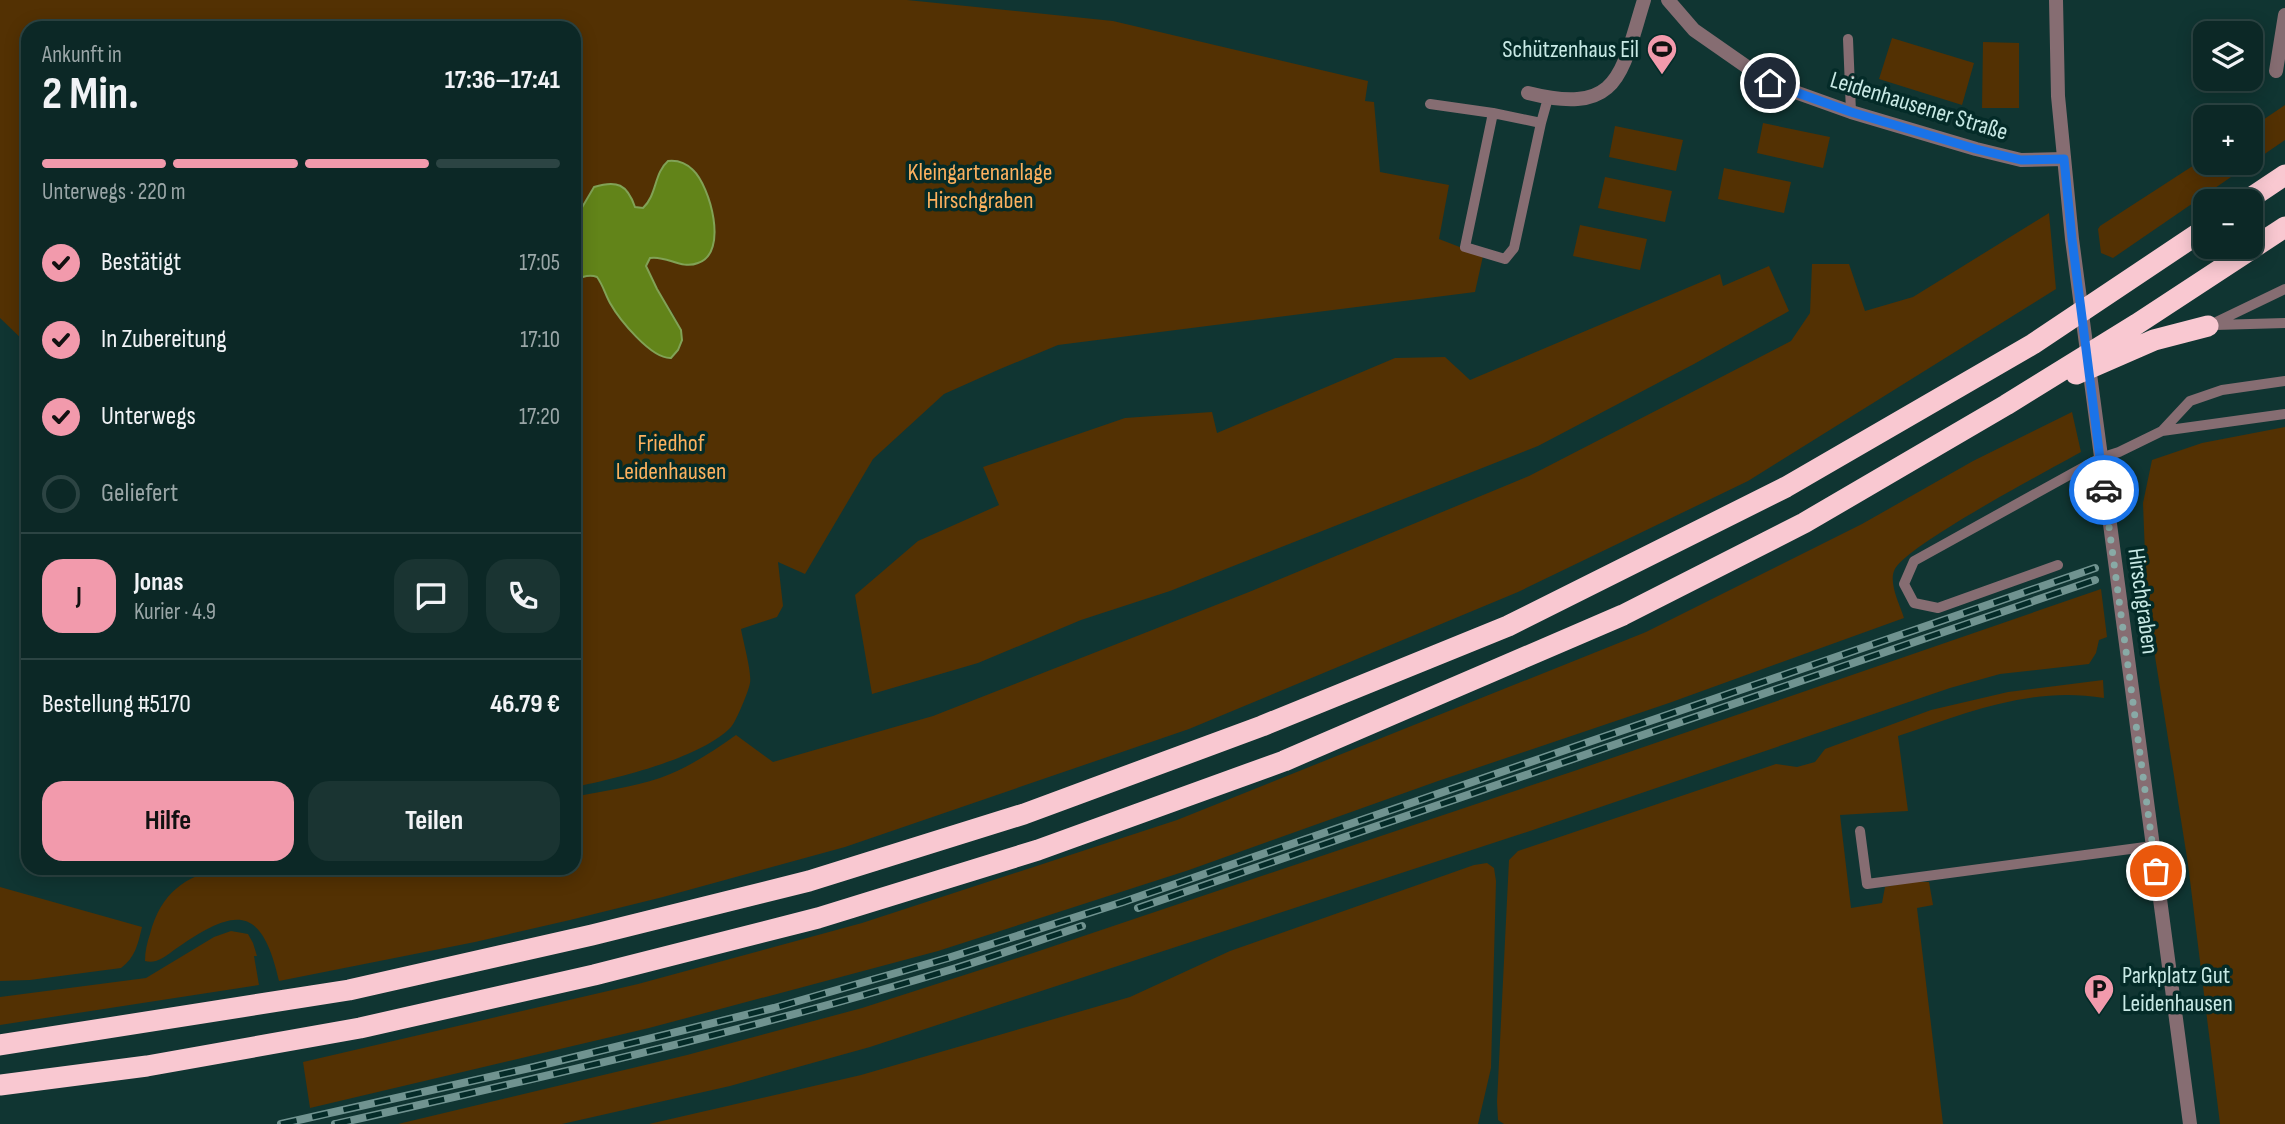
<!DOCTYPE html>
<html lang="de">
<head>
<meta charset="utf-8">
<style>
	body { margin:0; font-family:"Sofia Sans Condensed",sans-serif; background:#1a3432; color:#f1f3f6; height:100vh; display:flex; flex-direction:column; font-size:26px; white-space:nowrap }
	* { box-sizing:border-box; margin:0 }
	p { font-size:23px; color:#9aa6a7 }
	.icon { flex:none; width:38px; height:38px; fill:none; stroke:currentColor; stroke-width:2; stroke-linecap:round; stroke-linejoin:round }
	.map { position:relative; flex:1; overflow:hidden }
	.sheet { position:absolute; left:21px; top:21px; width:560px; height:854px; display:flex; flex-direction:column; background:#0c2826; border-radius:21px; box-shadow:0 4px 18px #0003,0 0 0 2px #2c4443 }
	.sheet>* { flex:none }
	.fabs { position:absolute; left:2193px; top:21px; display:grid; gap:14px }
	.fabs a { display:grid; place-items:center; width:70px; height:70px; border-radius:14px; background:#0c2826; box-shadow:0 4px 18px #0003,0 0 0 2px #2c4443; font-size:35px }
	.pin { position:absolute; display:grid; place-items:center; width:60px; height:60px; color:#fff; margin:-30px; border:4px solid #fff; border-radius:50%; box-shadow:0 2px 7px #0007 }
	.courier { position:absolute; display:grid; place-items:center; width:70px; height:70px; margin:-35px; border:5px solid #1a73e8; border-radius:50%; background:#fff; color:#222; box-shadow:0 2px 9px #0007 }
	.overview em { font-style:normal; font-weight:700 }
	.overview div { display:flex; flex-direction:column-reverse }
	.overview { display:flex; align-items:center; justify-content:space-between; height:119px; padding:0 21px }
	h1 { font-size:46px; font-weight:700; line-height:52px }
	.bar { display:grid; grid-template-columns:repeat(4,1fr); gap:10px 7px; align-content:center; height:84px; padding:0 21px }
	.bar i { height:9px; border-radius:5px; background:#2c4443 }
	.bar .selected { background:#f29aac }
	.bar p { grid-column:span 4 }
	.line { display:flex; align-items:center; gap:18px; padding:0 21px; border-top:2px solid #2c4443 }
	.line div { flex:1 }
	.round { display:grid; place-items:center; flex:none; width:74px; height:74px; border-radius:21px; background:#1a3432 }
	ol { padding:0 21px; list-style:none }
	li { display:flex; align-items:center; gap:21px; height:77px }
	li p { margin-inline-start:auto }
	li .icon { padding:7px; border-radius:50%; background:#f29aac; color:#111; stroke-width:4 }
	li:last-child { color:#9aa6a7 }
	li i { width:38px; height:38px; border:4px solid #2c4443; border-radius:50% }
	.primary-button { display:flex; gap:14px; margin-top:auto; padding:14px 21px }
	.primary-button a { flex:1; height:80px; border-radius:21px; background:#f29aac; color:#111; font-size:28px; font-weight:700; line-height:80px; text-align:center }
	.primary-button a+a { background:#1a3432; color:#f1f3f6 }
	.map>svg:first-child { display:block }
	.green { fill:#533103 }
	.water { fill:#628419; stroke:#81a256; stroke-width:2 }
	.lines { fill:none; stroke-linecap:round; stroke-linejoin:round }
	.service { stroke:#866d72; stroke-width:10 }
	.minor { stroke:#866d72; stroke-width:14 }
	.tertiary { stroke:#866d72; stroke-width:14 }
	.motorway { stroke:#f9c8d1; stroke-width:21 }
	.rail-casing { stroke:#709390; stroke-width:8 }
	.rail { stroke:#042b28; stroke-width:5; stroke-dasharray:16; stroke-linecap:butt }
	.done { stroke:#88aaa6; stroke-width:7; stroke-dasharray:0 12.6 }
	.route { stroke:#1a73e8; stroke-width:9 }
	.labels { text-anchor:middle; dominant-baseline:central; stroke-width:7; stroke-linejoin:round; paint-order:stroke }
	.poi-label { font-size:24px; fill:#c8e9e5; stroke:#042b28; text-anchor:end }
	.street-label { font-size:24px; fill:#c8e9e5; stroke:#042b28 }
	.park-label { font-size:24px; fill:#fdb15f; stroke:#042b28 }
</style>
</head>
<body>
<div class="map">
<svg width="2285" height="1124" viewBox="0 0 2285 1124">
	<rect width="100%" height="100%" fill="#103532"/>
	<path class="green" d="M 0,0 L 907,0 L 1113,21 L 1368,81 L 1365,101 L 1374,102 L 1380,172 L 1449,185 L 1439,239 L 1483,256 L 1475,292 L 1058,345 L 1000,369 L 944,394 L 873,459 L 805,574 L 778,562 L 783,606 L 777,617 L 741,629 C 743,641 752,672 750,683 C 749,690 736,722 731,727 C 702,758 615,779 574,787 L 574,281 C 581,277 590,274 597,277 L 611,304 L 644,344 L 658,355 L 678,350 C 687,326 670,312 659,292 C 654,284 650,275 646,266 L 650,258 L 659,256 L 676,263 L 710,252 L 715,231 L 714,225 L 672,161 L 664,164 C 656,179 656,196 643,208 L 635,207 L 632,200 L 574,221 L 574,28 L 28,28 L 28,345 L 0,318 Z
		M 1892,38 L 1974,63 L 1962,105 L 1879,79 Z
		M 1983,42 L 2019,43 L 2019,108 L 1982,108 Z
		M 2285,105 L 2285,140 L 2113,258 L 2101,253 L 2098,229 L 2100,226 L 2205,158 L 2205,163 L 2250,163 L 2251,128 Z
		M 1763,123 L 1830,137 L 1823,168 L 1757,153 Z
		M 1615,126 L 1683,140 L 1676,171 L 1609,157 Z
		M 1724,168 L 1791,182 L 1784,213 L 1718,199 Z
		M 1605,177 L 1672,191 L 1665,222 L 1598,208 Z
		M 2049,213 L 2056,289 L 1748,481 L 1518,592 L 1189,729 L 845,847 L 663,897 L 570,920 L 475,942 L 279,981 C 261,901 233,909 174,950 C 165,957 156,964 145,961 C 145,951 147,943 150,934 C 161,893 184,876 224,868 L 574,868 L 574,797 C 603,791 632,787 660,778 C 688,768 712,752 736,735 L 773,762 L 933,716 L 1249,592 L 1529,476 L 1791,341 L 1810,313 L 1812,264 L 1849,264 L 1865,311 L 1913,297 Z
		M 1580,225 L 1647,239 L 1640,270 L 1573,256 Z
		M 1769,266 L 1789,311 L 1694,364 L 1538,446 L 1170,591 L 1081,620 L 978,663 L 872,694 L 855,595 L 918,541 L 999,505 L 983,467 L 1125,418 L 1212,412 L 1217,433 L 1395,358 L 1445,357 L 1470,380 L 1720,274 L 1723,286 Z
		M 2072,412 L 2081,452 C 2051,469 1902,547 1894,571 C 1889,584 1900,605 1904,618 L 1669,703 L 1438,781 L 1189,870 L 938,951 L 649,1028 L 310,1108 L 303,1062 L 638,984 L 862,923 L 1177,820 L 1646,632 L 1862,524 L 1973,461 Z
		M 2285,427 L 2285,1124 L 2220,1124 L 2188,864 L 2147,606 L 2143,503 L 2152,460 L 2202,443 Z
		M 2101,589 L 2107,637 L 2099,640 L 2096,653 L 2089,664 L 2000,674 L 1950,688 L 1530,831 L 870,1047 L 730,1086 L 562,1124 L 398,1124 L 687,1055 L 862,1008 L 1033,953 L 1577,770 Z
		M 2103,680 L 2104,698 C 2029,686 1967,713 1898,736 L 1908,811 L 1840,815 L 1851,908 L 1882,903 L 1885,887 L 1909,882 L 1929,882 L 1933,905 L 1917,908 L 1943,1124 L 1504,1124 L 1498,1120 L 1497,1102 L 1509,860 L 1518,851 L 1776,764 L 1797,767 L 1815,762 L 1825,749 L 1931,710 L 2008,692 Z
		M 1487,863 L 1494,868 L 1496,881 L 1491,1068 L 1478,1124 L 649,1124 L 861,1075 L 1130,997 L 1230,951 L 1474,865 Z
		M 0,887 L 142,927 C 138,944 135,958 121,968 L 30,980 L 0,981 Z
		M 231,931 L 248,934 L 253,943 L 257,956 L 254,956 L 259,985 L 0,1025 L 0,997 L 146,978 L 214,937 Z"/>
	<path class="water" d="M 668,161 C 677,160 686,163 693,170 C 710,186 729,253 698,263 C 681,270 667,255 650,258 L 646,266 L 657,289 L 681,330 L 682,340 L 678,350 L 671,358 C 651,359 619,319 610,303 C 605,294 603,285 597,277 C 590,274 581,277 574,281 L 574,221 L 594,187 C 617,180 627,184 635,207 L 643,208 C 657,195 654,173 668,161 Z"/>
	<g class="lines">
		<path class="service" d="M 1848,39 L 1851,112
			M 1430,104 L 1493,113 L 1541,123 L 1548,98
			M 1493,113 L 1465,247 L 1505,259 L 1514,248 L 1541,123
			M 2215,325 L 2285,323
			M 2208,326 L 2285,289
			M 2162,431 L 2285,414
			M 2058,565 L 1938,608 L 1914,603 L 1904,584 L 1914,561 L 2100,458 L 2119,452 L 2162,431 L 2190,401 L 2222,390 L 2285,381
			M 1860,831 L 1867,884 L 2153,846"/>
		<path class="minor" d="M 1668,0 L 1694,30 L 1770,83 L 1851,112 L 1976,149 L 2021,160 L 2064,159
			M 2276,71 L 2285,15
			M 1528,93 C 1620,116 1621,74 1644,0"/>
		<path class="tertiary" d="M 2056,0 L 2058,96 L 2072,239 L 2190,1124"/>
		<path class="motorway" d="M 2246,201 L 2285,175
			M 2076,374 L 2154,340 L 2208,326
			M 0,1045 L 349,990 L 592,935 L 809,881 L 1024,814 L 1262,726 L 1508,626 L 1786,487 L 2033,344 L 2205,229
			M 0,1085 L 147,1066 L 360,1028 L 594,975 L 818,918 L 1038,850 L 1284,761 L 1623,615 L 1804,523 L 2006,405 L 2137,324 L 2285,227"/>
		<g class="rail-casing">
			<path id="rail" d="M 1138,908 L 2095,580
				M 281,1124 L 534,1067 L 774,1008 L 948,958 L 1123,902 L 2095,568
				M 335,1124 C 543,1077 752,1030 956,968 C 998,955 1040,940 1082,926"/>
		</g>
		<use href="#rail" class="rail"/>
	</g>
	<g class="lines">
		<path class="done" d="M 2104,490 L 2156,871"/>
		<path class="route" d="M 1770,83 L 1851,112 L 1976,149 L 2021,160 L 2064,159 L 2072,239 L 2104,490"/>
	</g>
	<defs>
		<g id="stadium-pin" transform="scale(1.575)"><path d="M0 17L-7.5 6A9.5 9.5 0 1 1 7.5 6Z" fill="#f29aac" stroke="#042b28"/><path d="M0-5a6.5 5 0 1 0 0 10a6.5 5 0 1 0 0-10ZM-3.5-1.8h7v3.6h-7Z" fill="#111"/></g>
		<g id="parking-pin" transform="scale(1.575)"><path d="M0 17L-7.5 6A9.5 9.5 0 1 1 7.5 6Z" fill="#f29aac" stroke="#042b28"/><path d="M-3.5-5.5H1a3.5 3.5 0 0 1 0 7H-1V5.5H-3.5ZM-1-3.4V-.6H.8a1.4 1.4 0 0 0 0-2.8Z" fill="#111"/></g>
	</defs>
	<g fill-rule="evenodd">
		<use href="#stadium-pin" x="1662" y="49"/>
		<use href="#parking-pin" x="2099" y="989"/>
	</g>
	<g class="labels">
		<g class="poi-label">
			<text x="1639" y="49">Schützenhaus Eil</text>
			<text x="2122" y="975" text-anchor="start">Parkplatz Gut<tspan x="2122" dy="28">Leidenhausen</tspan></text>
		</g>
		<g class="street-label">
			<text transform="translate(1919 106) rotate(17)">Leidenhausener Straße</text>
			<text transform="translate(2143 601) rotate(82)">Hirschgraben</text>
		</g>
		<g class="park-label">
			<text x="980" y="172">Kleingartenanlage<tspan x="980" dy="28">Hirschgraben</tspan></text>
			<text x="671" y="443">Friedhof<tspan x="671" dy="28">Leidenhausen</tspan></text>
		</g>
	</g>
</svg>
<div class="fabs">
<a><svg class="icon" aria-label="layers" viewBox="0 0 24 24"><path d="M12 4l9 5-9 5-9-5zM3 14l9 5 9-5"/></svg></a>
<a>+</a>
<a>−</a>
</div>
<div class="pin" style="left:2156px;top:871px;background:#ea580c"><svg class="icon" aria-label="bag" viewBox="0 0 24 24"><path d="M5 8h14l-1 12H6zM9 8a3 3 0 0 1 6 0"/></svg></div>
<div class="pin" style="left:1770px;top:83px;background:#1f2937"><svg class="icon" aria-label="home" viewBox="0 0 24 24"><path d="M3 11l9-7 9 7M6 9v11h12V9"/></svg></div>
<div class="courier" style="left:2104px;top:490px"><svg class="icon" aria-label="car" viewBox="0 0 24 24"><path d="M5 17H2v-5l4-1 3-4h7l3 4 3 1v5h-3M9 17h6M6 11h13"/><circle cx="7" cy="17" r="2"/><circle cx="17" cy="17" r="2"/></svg></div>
<section class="sheet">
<div class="overview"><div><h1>2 Min.</h1><p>Ankunft in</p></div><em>17:36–17:41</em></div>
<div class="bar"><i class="selected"></i><i class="selected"></i><i class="selected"></i><i></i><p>Unterwegs · 220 m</p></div>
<ol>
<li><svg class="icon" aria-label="check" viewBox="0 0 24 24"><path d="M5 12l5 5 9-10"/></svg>Bestätigt<p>17:05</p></li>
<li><svg class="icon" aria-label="check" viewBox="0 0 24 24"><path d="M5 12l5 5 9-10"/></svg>In Zubereitung<p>17:10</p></li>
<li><svg class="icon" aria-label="check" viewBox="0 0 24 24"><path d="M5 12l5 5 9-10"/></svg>Unterwegs<p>17:20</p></li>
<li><i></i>Geliefert</li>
</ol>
<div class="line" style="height:126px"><b class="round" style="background:#f29aac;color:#111">J</b><div><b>Jonas</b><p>Kurier · 4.9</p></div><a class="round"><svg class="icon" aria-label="chat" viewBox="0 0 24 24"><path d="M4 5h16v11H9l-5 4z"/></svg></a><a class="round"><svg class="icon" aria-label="phone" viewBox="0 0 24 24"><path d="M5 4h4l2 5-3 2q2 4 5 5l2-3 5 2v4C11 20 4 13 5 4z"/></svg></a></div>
<div class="line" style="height:91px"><div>Bestellung #5170</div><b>46.79 €</b></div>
<div class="primary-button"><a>Hilfe</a><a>Teilen</a></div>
</section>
</div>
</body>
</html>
